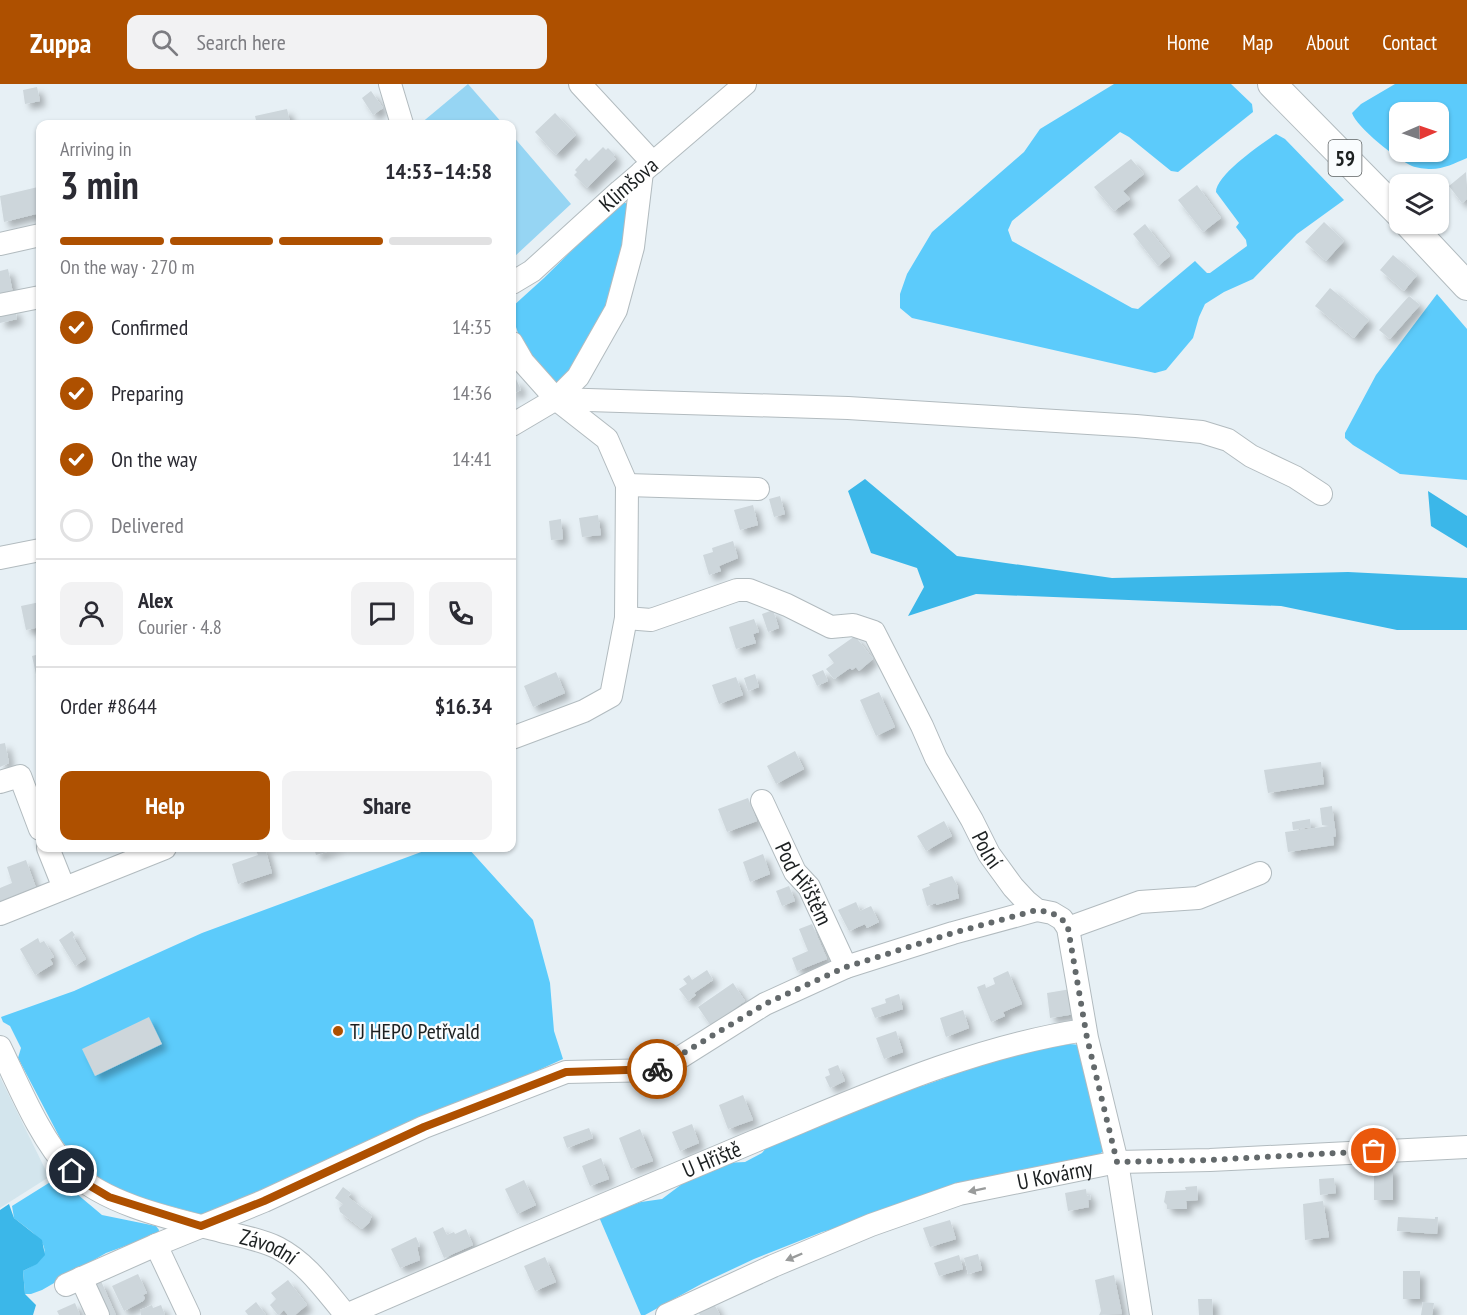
<!DOCTYPE html>
<html lang="en">
<head>
<meta charset="utf-8">
<style>
	body { margin:0; font-family:"PT Sans Narrow",sans-serif; background:#f2f2f3; color:#2b2b33; height:100vh; display:flex; flex-direction:column; font-size:22px; white-space:nowrap }
	* { box-sizing:border-box; margin:0 }
	p { font-size:20px; color:#7c7c81 }
	.icon { flex:none; width:33px; height:33px; fill:none; stroke:currentColor; stroke-width:2; stroke-linecap:round; stroke-linejoin:round }
	.map { position:relative; flex:1; overflow:hidden }
	.side { position:absolute; left:36px; top:36px; width:480px; height:732px; display:flex; flex-direction:column; background:#fff; border-radius:12px; box-shadow:0 2px 4px #0004 }
	.side>* { flex:none }
	.needle { width:39px; rotate:88deg }
	.controls { position:absolute; left:1389px; top:18px; display:grid; gap:12px }
	.controls a { display:grid; place-items:center; width:60px; height:60px; border-radius:12px; background:#fff; box-shadow:0 2px 4px #0004; font-size:30px }
	.pin { position:absolute; display:grid; place-items:center; width:51px; height:51px; color:#fff; margin:-26px; border:3px solid #fff; border-radius:50%; box-shadow:0 2px 6px #0007 }
	.courier { position:absolute; display:grid; place-items:center; width:60px; height:60px; margin:-30px; border:4px solid #ae5000; border-radius:50%; background:#fff; color:#222; box-shadow:0 2px 8px #0007 }
	.headline em { font-style:normal; font-weight:700 }
	.headline div { display:flex; flex-direction:column-reverse }
	.headline { display:flex; align-items:center; justify-content:space-between; height:102px; padding:0 24px }
	h1 { font-size:39px; font-weight:700; line-height:45px }
	.bar { display:grid; grid-template-columns:repeat(4,1fr); gap:9px 6px; align-content:center; height:72px; padding:0 24px }
	.bar i { height:8px; border-radius:4px; background:#e1e1e2 }
	.bar .selected { background:#ae5000 }
	.bar p { grid-column:span 4 }
	.line { display:flex; align-items:center; gap:15px; padding:0 24px; border-top:2px solid #e1e1e2 }
	.line div { flex:1 }
	.round { display:grid; place-items:center; flex:none; width:63px; height:63px; border-radius:12px; background:#f2f2f3 }
	ol { padding:0 24px; list-style:none }
	li { display:flex; align-items:center; gap:18px; height:66px }
	li p { margin-inline-start:auto }
	li .icon { padding:6px; border-radius:50%; background:#ae5000; color:#fff; stroke-width:4 }
	li:last-child { color:#7c7c81 }
	li i { width:33px; height:33px; border:3px solid #e1e1e2; border-radius:50% }
	.action { display:flex; gap:12px; margin-top:auto; padding:12px 24px }
	.action a { flex:1; height:69px; border-radius:12px; background:#ae5000; color:#fff; font-size:24px; font-weight:700; line-height:69px; text-align:center }
	.action a+a { background:#f2f2f3; color:#2b2b33 }
	header { display:flex; align-items:center; gap:36px; box-sizing:border-box; height:84px; padding:0 30px; background:#ae5000; color:#fff }
	header strong { font-size:28px }
	nav { display:flex; gap:33px; margin-inline-start:auto; font-size:21px }
	.search { width:420px; height:54px; background:#f2f2f3; display:flex; align-items:center; gap:15px; box-sizing:border-box; padding:0 21px; border-radius:12px; color:#7c7c81; font-size:22px }
	.map>svg:first-child { display:block }
	.built { fill:#d3e5ed }
	.green { fill:#5ccbfb; fill-rule:evenodd }
	.forest { fill:#3bb7e9 }
	.water { fill:#96d5f3 }
	.building { fill:#cdd6db; filter:url(#shadow) }
	.lines { fill:none; stroke-linecap:round; stroke-linejoin:round }
	.minor-casing { stroke:#b2bbbf; stroke-width:24 }
	.major-casing { stroke:#b2bbbf; stroke-width:30 }
	.minor { stroke:#fff; stroke-width:22 }
	.major { stroke:#fff; stroke-width:28 }
	.oneway { fill:#999b9b }
	.done { stroke:#63696b; stroke-width:6; stroke-dasharray:0 10.8 }
	.route { stroke:#ae5000; stroke-width:8 }
	.poi-dot { fill:#ae5000; stroke:#f9fcfe; stroke-width:2 }
	.labels { text-anchor:middle; dominant-baseline:central; stroke-width:4.5; stroke-linejoin:round; paint-order:stroke }
	.shield { fill:#f9fcfe; stroke:#5e6263; stroke-width:1.5 }
	.shield-label { font-size:21px; font-weight:bold; fill:#1c2021 }
	.street-label { font-size:22px; fill:#1c2021; stroke:#f9fcfe }
	.poi-label { font-size:22px; fill:#1c2021; stroke:#f9fcfe; text-anchor:start }
</style>
</head>
<body>
<header>
<strong>Zuppa</strong>
<div class="search"><svg class="icon" aria-label="search" viewBox="0 0 24 24"><circle cx="10" cy="10" r="6"/><path d="M15 15l6 6"/></svg>Search here</div>
<nav><a>Home</a><a>Map</a><a>About</a><a>Contact</a></nav>
</header>
<div class="map">
<svg width="1467" height="1231" viewBox="0 0 1467 1231">
	<defs>
		<filter id="shadow"><feDropShadow dx="5.5" dy="5.5" stdDeviation="3" flood-color="#0004"/></filter>
	</defs>
	<rect width="100%" height="100%" fill="#e7f0f5"/>
	<path class="built" d="M 0,993 L 49,1093 L 0,1124 Z"/>
	<path class="green" d="M 1114,0 L 1231,0 L 1252,20 L 1253,28 L 1178,88 L 1171,87 L 1129,53 L 1120,48 L 1012,137 L 1008,146 L 1012,157 L 1132,224 L 1138,225 L 1195,177 L 1207,189 L 1210,189 L 1247,162 L 1246,156 L 1236,143 L 1239,139 L 1216,108 C 1216,91 1261,60 1276,50 L 1285,55 L 1344,116 L 1297,150 L 1253,195 L 1224,208 L 1205,220 L 1199,233 L 1193,254 L 1166,286 L 1155,289 L 912,234 L 900,224 L 900,210 L 907,190 L 932,148 L 1024,68 L 1040,45 Z
		M 1395,0 L 1467,0 L 1467,74 C 1455,79 1444,85 1431,85 C 1425,85 1417,84 1412,82 C 1398,76 1356,43 1352,29 L 1361,20 ZM 1400,28 L 1438,28 L 1438,68 L 1400,68 Z
		M 621,118 L 633,121 L 609,224 L 572,284 L 554,302 L 526,273 L 512,231 L 512,223 L 544,194 Z
		M 1437,210 L 1467,245 L 1467,396 L 1400,390 L 1353,361 L 1345,354 L 1345,349 L 1376,291 Z
		M 432,764 L 468,764 L 533,836 L 550,899 L 554,947 L 563,975 L 214,1134 L 137,1113 L 111,1102 L 82,1081 L 61,1056 L 18,974 L 21,964 L 10,942 L 3,938 L 1,933 L 74,907 L 202,849 Z
		M 1070,960 L 1080,961 L 1103,1067 L 1099,1071 L 822,1148 L 754,1175 L 703,1199 L 645,1231 L 641,1231 L 599,1133 L 641,1118 L 662,1115 L 682,1100 L 725,1079 L 745,1078 L 762,1069 L 767,1063 L 918,1000 L 922,1002 L 945,994 L 947,990 L 996,973 Z
		M 60,1092 L 77,1110 L 102,1131 L 156,1142 L 159,1146 L 158,1150 L 106,1169 L 42,1206 L 31,1210 L 25,1210 L 23,1187 C 64,1167 38,1153 14,1134 L 12,1122 Z"/>
	<path class="forest" d="M 865,395 L 957,472 L 1112,494 L 1348,488 L 1467,494 L 1467,546 L 1397,546 L 1281,522 L 976,510 L 908,532 L 924,503 L 917,484 L 871,469 L 848,407 Z
		M 1428,407 L 1467,432 L 1467,464 L 1431,442 Z
		M 9,1120 L 14,1134 L 42,1156 L 45,1171 L 37,1180 L 23,1187 L 25,1210 L 36,1221 L 33,1231 L 0,1231 L 0,1126 Z"/>
	<path class="water" d="M 468,0 L 503,40 L 420,40 Z
		M 512,51 L 571,120 L 514,173 L 512,173 Z"/>
	<path class="building" d="M 37,3 L 40,17 L 25,20 L 23,6 Z
		M 371,7 L 383,24 L 373,31 L 362,14 Z
		M 287,25 L 290,38 L 257,40 L 255,32 Z
		M 555,29 L 576,51 L 556,71 L 535,48 Z
		M 603,63 L 606,66 L 608,64 L 615,71 L 613,73 L 616,75 L 587,104 L 574,91 L 577,88 L 575,86 L 586,74 L 589,77 Z
		M 1131,75 L 1144,90 L 1123,107 L 1130,115 L 1114,127 L 1094,103 Z
		M 1466,88 L 1467,115 L 1462,119 L 1449,102 Z
		M 1197,101 L 1221,134 L 1203,148 L 1178,116 Z
		M 38,103 L 40,115 L 40,129 L 4,138 L 0,112 Z
		M 1324,138 L 1344,157 L 1326,177 L 1305,158 Z
		M 1145,140 L 1170,172 L 1158,182 L 1133,150 Z
		M 1393,171 L 1417,191 L 1404,207 L 1380,186 Z
		M 8,185 L 13,209 L 0,212 L 0,187 Z
		M 1330,204 L 1369,236 L 1354,254 L 1315,222 Z
		M 1409,212 L 1420,221 L 1390,255 L 1379,246 Z
		M 15,225 L 17,235 L 0,239 L 0,228 Z
		M 516,295 L 521,306 L 512,310 L 512,297 Z
		M 780,412 L 785,430 L 774,433 L 769,415 Z
		M 753,421 L 758,441 L 740,446 L 734,426 Z
		M 598,431 L 601,451 L 582,453 L 579,434 Z
		M 561,435 L 563,455 L 551,456 L 549,437 Z
		M 733,457 L 738,474 L 719,482 L 721,487 L 709,491 L 703,471 L 713,468 L 712,464 Z
		M 40,518 L 40,543 L 26,546 L 21,522 Z
		M 773,526 L 779,544 L 768,548 L 762,530 Z
		M 754,535 L 759,548 L 753,550 L 756,559 L 736,565 L 729,543 Z
		M 855,552 L 873,575 L 859,587 L 856,583 L 852,586 L 850,584 L 834,595 L 826,585 L 834,579 L 828,571 Z
		M 40,570 L 40,594 L 37,595 L 32,572 Z
		M 823,586 L 828,597 L 817,602 L 812,591 Z
		M 556,588 L 565,609 L 533,623 L 524,602 Z
		M 755,590 L 759,603 L 748,607 L 744,594 Z
		M 736,593 L 743,611 L 719,620 L 712,601 Z
		M 879,608 L 895,643 L 876,652 L 860,616 Z
		M 5,659 L 9,679 L 0,683 L 0,660 Z
		M 795,667 L 804,685 L 776,700 L 767,682 Z
		M 1321,678 L 1324,700 L 1268,709 L 1264,686 Z
		M 748,714 L 757,737 L 727,748 L 718,725 Z
		M 1332,722 L 1336,752 L 1333,753 L 1334,761 L 1288,768 L 1285,748 L 1330,742 L 1322,741 L 1320,724 Z
		M 1310,735 L 1311,743 L 1293,746 L 1292,738 Z
		M 944,737 L 952,752 L 926,767 L 917,752 Z
		M 255,764 L 265,764 L 272,789 L 238,800 L 232,780 L 258,771 Z
		M 314,764 L 340,764 L 316,771 Z
		M 763,770 L 770,790 L 750,798 L 743,778 Z
		M 26,776 L 38,809 L 0,824 L 0,804 L 12,799 L 7,783 Z
		M 952,792 L 958,803 L 957,806 L 959,814 L 936,821 L 936,819 L 927,822 L 922,805 L 930,802 L 929,800 Z
		M 789,802 L 795,817 L 782,822 L 776,807 Z
		M 856,818 L 860,827 L 871,822 L 879,838 L 867,844 L 865,840 L 849,847 L 838,826 Z
		M 812,840 L 827,875 L 797,887 L 792,874 L 808,867 L 799,845 Z
		M 72,847 L 75,851 L 73,853 L 86,875 L 75,882 L 59,856 Z
		M 38,854 L 40,859 L 44,857 L 54,873 L 50,875 L 53,880 L 35,891 L 20,865 Z
		M 707,886 L 713,896 L 694,909 L 696,911 L 688,917 L 679,905 L 687,900 L 683,895 L 689,891 L 692,896 Z
		M 1008,887 L 1022,920 L 1003,928 L 1005,932 L 991,938 L 977,903 L 985,900 L 986,904 L 995,900 L 993,894 Z
		M 733,899 L 745,917 L 711,942 L 698,923 Z
		M 1071,905 L 1075,930 L 1050,934 L 1047,909 Z
		M 899,910 L 903,925 L 875,934 L 871,924 L 886,919 L 885,915 Z
		M 963,926 L 969,944 L 946,953 L 940,934 Z
		M 149,933 L 162,960 L 95,992 L 82,965 Z
		M 896,947 L 903,968 L 884,975 L 876,954 Z
		M 838,981 L 845,997 L 830,1004 L 825,993 L 830,991 L 828,985 Z
		M 743,1011 L 753,1036 L 728,1045 L 719,1021 Z
		M 692,1040 L 699,1059 L 680,1067 L 672,1048 Z
		M 589,1044 L 593,1054 L 567,1064 L 563,1053 Z
		M 640,1045 L 653,1077 L 631,1085 L 619,1054 Z
		M 601,1074 L 609,1095 L 590,1102 L 582,1082 Z
		M 1374,1084 L 1393,1084 L 1393,1116 L 1374,1116 Z
		M 1334,1094 L 1336,1109 L 1320,1111 L 1319,1095 Z
		M 524,1096 L 536,1121 L 517,1130 L 505,1105 Z
		M 1197,1102 L 1198,1116 L 1186,1117 L 1187,1125 L 1167,1125 L 1167,1121 L 1164,1118 L 1166,1107 L 1186,1106 L 1185,1103 Z
		M 343,1103 L 351,1109 L 348,1113 L 372,1131 L 369,1139 L 362,1145 L 340,1128 L 339,1124 L 343,1120 L 335,1114 Z
		M 1086,1105 L 1087,1112 L 1090,1111 L 1091,1116 L 1088,1116 L 1089,1123 L 1068,1127 L 1065,1109 Z
		M 1323,1117 L 1329,1153 L 1305,1156 L 1303,1120 Z
		M 1398,1133 L 1435,1135 L 1435,1133 L 1438,1133 L 1437,1150 L 1397,1147 Z
		M 950,1136 L 956,1155 L 930,1163 L 923,1144 Z
		M 443,1143 L 447,1151 L 454,1148 L 455,1150 L 466,1145 L 473,1161 L 444,1174 L 433,1148 Z
		M 416,1153 L 420,1162 L 417,1163 L 420,1176 L 400,1184 L 391,1165 Z
		M 978,1170 L 982,1186 L 968,1190 L 964,1174 Z
		M 959,1171 L 963,1185 L 939,1192 L 934,1179 Z
		M 545,1173 L 556,1198 L 535,1207 L 524,1182 Z
		M 1403,1187 L 1420,1187 L 1420,1215 L 1403,1215 Z
		M 138,1190 L 147,1209 L 143,1211 L 145,1214 L 143,1217 L 124,1227 L 112,1202 Z
		M 1114,1191 L 1122,1230 L 1099,1231 L 1101,1227 L 1095,1196 Z
		M 288,1196 L 307,1221 L 295,1231 L 288,1231 L 284,1226 L 278,1231 L 270,1221 L 276,1215 L 271,1209 Z
		M 101,1197 L 116,1231 L 105,1231 L 91,1202 Z
		M 1198,1215 L 1212,1215 L 1213,1231 L 1199,1231 Z
		M 256,1218 L 266,1231 L 248,1231 L 245,1227 Z
		M 713,1218 L 720,1231 L 700,1231 L 697,1227 Z
		M 1423,1218 L 1434,1219 L 1432,1231 L 1421,1231 Z
		M 75,1219 L 80,1231 L 59,1231 L 57,1227 Z
		M 152,1221 L 153,1224 L 161,1221 L 165,1231 L 141,1231 L 140,1226 Z"/>
	<g class="lines">
		<g class="minor-casing">
			<g id="minor">
				<path d="M 390,0 L 402,40"/>
				<path d="M 580,0 L 653,79"/>
				<path d="M 0,160 L 40,151"/>
				<path id="s1" d="M 512,199 L 532,187 L 620,107 L 745,0"/>
				<path d="M 0,221 L 40,213"/>
				<path d="M 512,259 L 523,278 L 556,315 L 607,355 L 627,401 L 626,534 L 611,612 L 584,627 L 512,654"/>
				<path d="M 556,315 L 848,324 L 1136,342 L 1202,348 L 1228,356 L 1251,372 L 1295,393 L 1321,410"/>
				<path d="M 512,341 L 556,315 L 578,293 L 616,226 L 633,163 L 642,88"/>
				<path d="M 627,401 L 758,405"/>
				<path d="M 0,474 L 40,466"/>
				<path id="s2" d="M 626,534 L 651,536 L 737,506 L 749,506 L 787,521 L 831,543 L 853,541 L 874,548 L 922,642 L 936,674 L 972,736 L 989,770 L 1013,803 L 1026,817 L 1037,826 L 1052,829 L 1062,835 L 1068,844 L 1087,954 L 1117,1078 L 1141,1231"/>
				<path d="M 0,698 L 20,692 L 40,745"/>
				<path id="s3" d="M 762,717 L 795,788 L 809,803 L 846,883"/>
				<path d="M 48,764 L 64,804"/>
				<path d="M 0,830 L 165,764"/>
				<path d="M 1068,844 L 1140,818 L 1198,814 L 1260,789"/>
				<path id="s4" d="M 0,963 C 19,1002 40,1055 70,1086 C 106,1121 173,1135 221,1147 C 240,1152 260,1155 278,1164 C 307,1179 325,1206 346,1231 C 482,1172 618,1114 755,1057 C 862,1013 970,963 1085,946"/>
				<path d="M 156,1161 L 189,1231"/>
				<path d="M 81,1194 L 98,1231"/>
				<path d="M 66,1201 L 156,1161 L 264,1117 L 424,1043 L 566,988 L 657,986 L 668,981 L 765,920 L 846,883 L 953,849 L 1037,826"/>
				<path id="s5" d="M 667,1231 L 773,1182 L 871,1141 L 959,1110 L 1117,1078 L 1210,1076 L 1467,1063"/>
			</g>
		</g>
		<g class="major-casing">
			<path id="major" d="M 1272,0 L 1400,130
				M 1409,140 L 1467,202"/>
		</g>
		<use href="#minor" class="minor"/>
		<use href="#major" class="major"/>
	</g>
	<defs><path id="oneway-solid" d="M-6-.8H1V-3.2L6.5 0L1 3.2V.8H-6Z" transform="scale(1.5)"/></defs>
	<g class="oneway">
		<use href="#oneway-solid" transform="translate(977 1106) rotate(168)"/>
		<use href="#oneway-solid" transform="translate(794 1173) rotate(157)"/>
	</g>
	<g class="lines">
		<path class="done" d="M 657,985 L 765,920 L 846,883 L 953,849 L 1037,826 L 1052,829 L 1062,835 L 1068,844 L 1087,954 L 1117,1078 L 1210,1076 L 1374,1067"/>
		<path class="route" d="M 72,1087 L 87,1100 L 109,1113 L 201,1142 L 264,1117 L 424,1043 L 566,988 L 657,985"/>
	</g>
	<circle class="poi-dot" cx="338" cy="947" r="6"/>
	<g class="labels">
		<rect class="shield" x="1328.5" y="56" width="33" height="36" rx="4.5"/>
		<g class="shield-label">
			<text x="1345" y="74">59</text>
		</g>
		<g class="street-label">
			<text stroke="none"><textPath href="#s1" startOffset="153">Klimšova</textPath></text>
			<text stroke="none"><textPath href="#s2" startOffset="508">Polní</textPath></text>
			<text stroke="none"><textPath href="#s3" startOffset="93">Pod Hřištěm</textPath></text>
			<text stroke="none"><textPath href="#s4" startOffset="860">U Hřiště</textPath></text>
			<text stroke="none"><textPath href="#s5" startOffset="414">U Kovárny</textPath></text>
			<text stroke="none"><textPath href="#s4" startOffset="357">Závodní</textPath></text>
		</g>
		<g class="poi-label">
			<text x="350" y="947">TJ HEPO Petřvald</text>
		</g>
	</g>
</svg>
<div class="controls">
<a><svg class="needle" viewBox="-14 -14 28 28"><path d="M0-13l5 13h-10z" fill="#e53935"/><path d="M0 13l5-13h-10z" fill="#7c7c81"/></svg></a>
<a><svg class="icon" aria-label="layers" viewBox="0 0 24 24"><path d="M12 4l9 5-9 5-9-5zM3 14l9 5 9-5"/></svg></a>
</div>
<div class="pin" style="left:1374px;top:1067px;background:#ea580c"><svg class="icon" aria-label="bag" viewBox="0 0 24 24"><path d="M5 8h14l-1 12H6zM9 8a3 3 0 0 1 6 0"/></svg></div>
<div class="pin" style="left:72px;top:1087px;background:#1f2937"><svg class="icon" aria-label="home" viewBox="0 0 24 24"><path d="M3 11l9-7 9 7M6 9v11h12V9"/></svg></div>
<div class="courier" style="left:657px;top:985px"><svg class="icon" aria-label="bike" viewBox="0 0 24 24"><circle cx="6" cy="16" r="4"/><circle cx="18" cy="16" r="4"/><path d="M6 16l4-8h5l3 8M10 8l3 8H6M13 5h3"/></svg></div>
<section class="side">
<div class="headline"><div><h1>3 min</h1><p>Arriving in</p></div><em>14:53–14:58</em></div>
<div class="bar"><i class="selected"></i><i class="selected"></i><i class="selected"></i><i></i><p>On the way · 270 m</p></div>
<ol>
<li><svg class="icon" aria-label="check" viewBox="0 0 24 24"><path d="M5 12l5 5 9-10"/></svg>Confirmed<p>14:35</p></li>
<li><svg class="icon" aria-label="check" viewBox="0 0 24 24"><path d="M5 12l5 5 9-10"/></svg>Preparing<p>14:36</p></li>
<li><svg class="icon" aria-label="check" viewBox="0 0 24 24"><path d="M5 12l5 5 9-10"/></svg>On the way<p>14:41</p></li>
<li><i></i>Delivered</li>
</ol>
<div class="line" style="height:108px"><a class="round"><svg class="icon" aria-label="person" viewBox="0 0 24 24"><circle cx="12" cy="8" r="4"/><path d="M4 21q1-7 8-7t8 7"/></svg></a><div><b>Alex</b><p>Courier · 4.8</p></div><a class="round"><svg class="icon" aria-label="chat" viewBox="0 0 24 24"><path d="M4 5h16v11H9l-5 4z"/></svg></a><a class="round"><svg class="icon" aria-label="phone" viewBox="0 0 24 24"><path d="M5 4h4l2 5-3 2q2 4 5 5l2-3 5 2v4C11 20 4 13 5 4z"/></svg></a></div>
<div class="line" style="height:78px"><div>Order #8644</div><b>$16.34</b></div>
<div class="action"><a>Help</a><a>Share</a></div>
</section>
</div>
</body>
</html>
